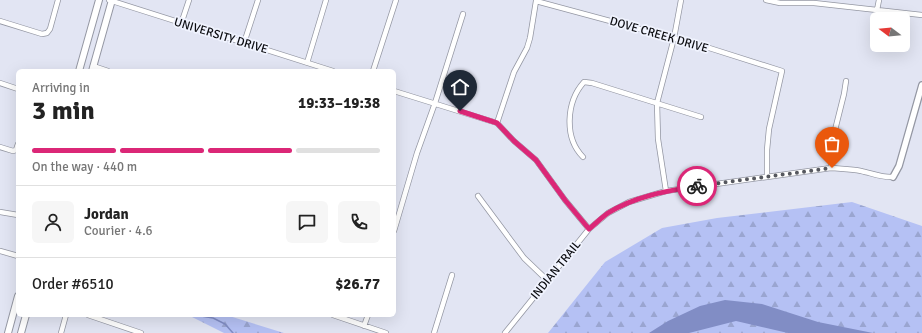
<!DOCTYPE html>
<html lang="en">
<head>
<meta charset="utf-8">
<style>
	body { margin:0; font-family:Signika,sans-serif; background:#f6f6f6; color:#222; height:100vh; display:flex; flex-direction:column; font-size:15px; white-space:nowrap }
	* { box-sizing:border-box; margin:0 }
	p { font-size:13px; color:#767676 }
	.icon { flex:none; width:22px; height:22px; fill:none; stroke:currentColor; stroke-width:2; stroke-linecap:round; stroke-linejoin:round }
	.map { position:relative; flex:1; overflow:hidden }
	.details { position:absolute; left:16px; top:69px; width:380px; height:248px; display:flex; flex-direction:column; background:#fff; border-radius:6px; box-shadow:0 4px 16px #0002 }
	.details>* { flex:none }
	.needle { width:26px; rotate:286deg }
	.controls { position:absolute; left:870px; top:12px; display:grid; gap:8px }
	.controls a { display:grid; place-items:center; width:40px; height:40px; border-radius:6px; background:#fff; box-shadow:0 4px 16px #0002; font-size:20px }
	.pin { position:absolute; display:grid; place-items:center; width:34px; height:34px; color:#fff; margin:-41px -17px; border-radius:50% 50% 50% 0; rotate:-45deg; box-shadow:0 0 4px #0007 }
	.pin .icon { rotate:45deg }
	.courier { position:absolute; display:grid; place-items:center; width:40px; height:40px; margin:-20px; border:3px solid #db2777; border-radius:50%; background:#fff; color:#222; box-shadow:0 1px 5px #0007 }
	.summary em { font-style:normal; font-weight:800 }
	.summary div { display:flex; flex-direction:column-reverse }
	.summary { display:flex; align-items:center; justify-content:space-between; height:68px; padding:0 16px }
	h1 { font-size:26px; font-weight:800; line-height:30px }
	.bar { display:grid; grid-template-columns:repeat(4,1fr); gap:6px 4px; align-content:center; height:48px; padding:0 16px }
	.bar i { height:5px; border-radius:3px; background:#e0e0e0 }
	.bar .selected { background:#db2777 }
	.bar p { grid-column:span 4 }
	.line { display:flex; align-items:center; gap:10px; padding:0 16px; border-top:1px solid #e0e0e0 }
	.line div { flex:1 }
	.round { display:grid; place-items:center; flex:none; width:42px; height:42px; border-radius:6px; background:#f6f6f6 }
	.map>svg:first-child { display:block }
	.forest { fill:url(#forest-firs) }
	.water { fill:#818dc5 }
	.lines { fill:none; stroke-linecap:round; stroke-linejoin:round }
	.stream { stroke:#818dc5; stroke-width:1.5 }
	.minor-casing { stroke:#9497a3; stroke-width:6 }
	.tertiary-casing { stroke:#9497a3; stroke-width:8 }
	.secondary-casing { stroke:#9497a3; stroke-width:8 }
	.minor { stroke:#fff; stroke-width:4.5 }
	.tertiary { stroke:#fff; stroke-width:5.5 }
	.secondary { stroke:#fff; stroke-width:6 }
	.done { stroke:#56585f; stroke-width:4; stroke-dasharray:0 7.2 }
	.route { stroke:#db2777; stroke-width:5 }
	.labels { text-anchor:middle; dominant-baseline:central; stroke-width:3.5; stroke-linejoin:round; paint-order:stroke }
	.street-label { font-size:12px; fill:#0b0c10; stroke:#f0f3fe }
</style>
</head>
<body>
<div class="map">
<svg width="922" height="333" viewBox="0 0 922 333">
	<defs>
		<pattern id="forest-firs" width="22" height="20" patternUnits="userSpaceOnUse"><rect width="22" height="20" fill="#b5c1f4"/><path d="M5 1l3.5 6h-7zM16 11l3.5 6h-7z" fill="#9aa5d0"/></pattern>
	</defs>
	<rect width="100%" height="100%" fill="#e2e5f3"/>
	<path class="forest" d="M 852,202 L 922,226 L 922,333 L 548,333 L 605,262 L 662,228 L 717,218 Z
		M 188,315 L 226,315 L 284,333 L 224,333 Z"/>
	<path class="water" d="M 725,300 L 762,304 L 818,322 L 873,333 L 788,333 L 736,321 L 689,333 L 649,333 L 668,321 L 700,306 Z"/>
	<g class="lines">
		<path class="stream" d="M 195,315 L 213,318 L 225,324 L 233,333"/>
		<g class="minor-casing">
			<path id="minor" d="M 109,0 L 333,71
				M 766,0 L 780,3 L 814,3 L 922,15
				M 877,10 L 879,0
				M 0,21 L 42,34 L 47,33 L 50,29 L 58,0
				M 181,24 L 189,0
				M 244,43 L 258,0
				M 307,63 L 326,0
				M 93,66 L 108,71
				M 373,71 L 396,0
				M 0,83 L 18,89
				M 394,91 L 497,123 L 514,141 L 536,160 L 565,200 L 589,229
				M 497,123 L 514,72 L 527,48 L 530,38 L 536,1 L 703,46 L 782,71 L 769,129 L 767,150 L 767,176
				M 0,147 L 13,151 L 16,150 L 18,144
				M 583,157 C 564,138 566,102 584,82 L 592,83 L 701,117
				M 831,168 L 831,146 L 844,94 L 846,81
				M 666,191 L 658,139 L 657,103 L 674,38 L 681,0
				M 478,196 L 524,258 L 547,280
				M 0,212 L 18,215
				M 394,231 L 417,153 L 435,103 L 463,14
				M 0,251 L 18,256
				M 88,315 L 141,333
				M 333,315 L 386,333
				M 364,326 L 368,315
				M 61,333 L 66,315
				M 434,333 L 452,275
				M 505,333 L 589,229 L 608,213 L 629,202 L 666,191 L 831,168 C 841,169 851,169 861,171 C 871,173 883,178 893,177"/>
		</g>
		<g class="tertiary-casing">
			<path id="tertiary" d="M 893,177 L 899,166 L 922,85"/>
		</g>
		<g class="secondary-casing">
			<path id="secondary" d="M 79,71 L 99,0
				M 92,71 L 112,0
				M 8,333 L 18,296
				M 21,333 L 26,315"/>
		</g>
		<use href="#minor" class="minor"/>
		<use href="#tertiary" class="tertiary"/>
		<use href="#secondary" class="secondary"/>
	</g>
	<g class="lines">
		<path class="done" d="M 697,186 L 832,168"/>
		<path class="route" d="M 460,111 L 497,123 L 514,141 L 536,160 L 565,200 L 589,229 C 595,224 601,218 608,213 C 635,196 667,191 697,186"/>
	</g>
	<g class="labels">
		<g class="street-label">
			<text transform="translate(659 35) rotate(16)">DOVE CREEK DRIVE</text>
			<text transform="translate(221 36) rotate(17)">UNIVERSITY DRIVE</text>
			<text transform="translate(556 270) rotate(-51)">INDIAN TRAIL</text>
		</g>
	</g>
</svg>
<div class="controls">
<a><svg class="needle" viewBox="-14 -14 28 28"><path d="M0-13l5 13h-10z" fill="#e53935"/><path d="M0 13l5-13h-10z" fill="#767676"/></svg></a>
</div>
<div class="pin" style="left:832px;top:168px;background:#ea580c"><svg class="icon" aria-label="bag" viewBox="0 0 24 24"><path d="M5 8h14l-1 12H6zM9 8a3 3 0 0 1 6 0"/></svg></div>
<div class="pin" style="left:460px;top:111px;background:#1f2937"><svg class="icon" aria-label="home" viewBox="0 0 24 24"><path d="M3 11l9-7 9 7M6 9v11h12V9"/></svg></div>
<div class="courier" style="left:697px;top:186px"><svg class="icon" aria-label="bike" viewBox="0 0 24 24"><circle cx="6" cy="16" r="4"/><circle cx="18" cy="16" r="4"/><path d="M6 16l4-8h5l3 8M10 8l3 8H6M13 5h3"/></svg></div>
<section class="details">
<div class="summary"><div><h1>3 min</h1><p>Arriving in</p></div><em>19:33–19:38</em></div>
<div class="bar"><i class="selected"></i><i class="selected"></i><i class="selected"></i><i></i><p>On the way · 440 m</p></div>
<div class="line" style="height:72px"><a class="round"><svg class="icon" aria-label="person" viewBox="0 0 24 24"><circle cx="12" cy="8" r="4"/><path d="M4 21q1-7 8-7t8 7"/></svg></a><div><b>Jordan</b><p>Courier · 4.6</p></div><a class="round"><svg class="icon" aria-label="chat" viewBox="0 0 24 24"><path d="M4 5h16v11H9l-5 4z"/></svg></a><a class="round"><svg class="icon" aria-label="phone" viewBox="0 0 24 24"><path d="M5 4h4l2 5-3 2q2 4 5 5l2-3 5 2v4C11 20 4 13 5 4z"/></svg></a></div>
<div class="line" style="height:52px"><div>Order #6510</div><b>$26.77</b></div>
</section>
</div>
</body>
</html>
